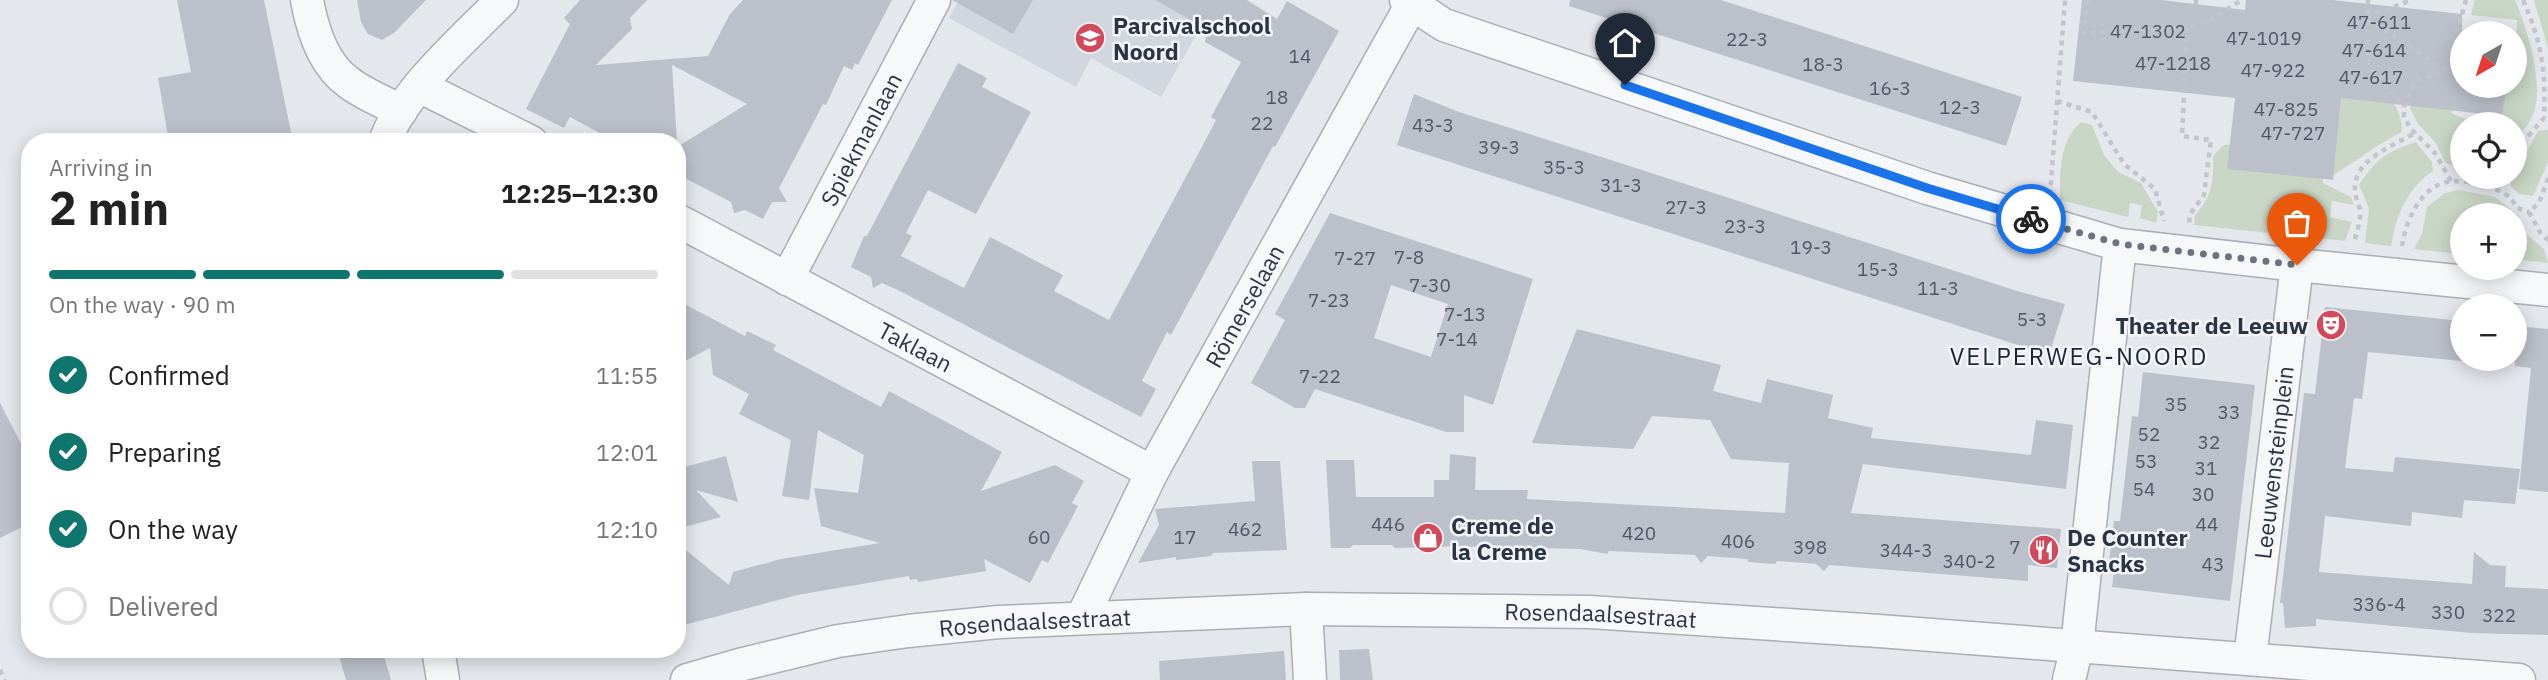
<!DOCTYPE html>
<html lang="en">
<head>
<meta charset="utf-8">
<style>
	body { margin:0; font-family:"IBM Plex Sans",sans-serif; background:#f2f2f2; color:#222; height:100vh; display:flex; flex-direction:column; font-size:26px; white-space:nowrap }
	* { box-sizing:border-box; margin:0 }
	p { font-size:23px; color:#767676 }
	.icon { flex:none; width:38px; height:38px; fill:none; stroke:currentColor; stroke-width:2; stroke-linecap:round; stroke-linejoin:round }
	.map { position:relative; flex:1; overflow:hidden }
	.drawer { position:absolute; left:21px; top:133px; width:665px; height:525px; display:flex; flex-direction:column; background:#fff; border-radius:28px; box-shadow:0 4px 18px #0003 }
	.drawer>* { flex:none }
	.needle { width:46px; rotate:219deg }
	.tools { position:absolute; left:2450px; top:21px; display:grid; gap:14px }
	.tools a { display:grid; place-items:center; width:77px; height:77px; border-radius:50%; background:#fff; box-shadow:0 4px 18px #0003; font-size:35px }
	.pin { position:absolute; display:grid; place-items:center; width:60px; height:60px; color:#fff; margin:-72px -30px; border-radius:50% 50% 50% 0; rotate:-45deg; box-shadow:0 0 7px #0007 }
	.pin .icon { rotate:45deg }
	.courier { position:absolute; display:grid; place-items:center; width:70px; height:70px; margin:-35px; border:5px solid #1a73e8; border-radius:50%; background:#fff; color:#222; box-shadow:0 2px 9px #0007 }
	.head em { font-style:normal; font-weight:700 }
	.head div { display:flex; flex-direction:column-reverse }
	.head { display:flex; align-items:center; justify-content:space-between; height:119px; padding:0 28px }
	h1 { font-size:46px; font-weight:700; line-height:52px }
	.bar { display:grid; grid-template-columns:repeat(4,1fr); gap:10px 7px; align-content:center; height:84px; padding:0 28px }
	.bar i { height:9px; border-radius:5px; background:#e0e0e0 }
	.bar .current { background:#0f766e }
	.bar p { grid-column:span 4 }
	ol { padding:0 28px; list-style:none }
	li { display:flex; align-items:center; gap:21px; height:77px }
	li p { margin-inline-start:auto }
	li .icon { padding:7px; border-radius:50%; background:#0f766e; color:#fff; stroke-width:4 }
	li:last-child { color:#767676 }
	li i { width:38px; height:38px; border:4px solid #e0e0e0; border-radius:50% }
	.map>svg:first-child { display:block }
	.built { fill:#d2d6de }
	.green { fill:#c9d6c5 }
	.building { fill:#bbc0ca; fill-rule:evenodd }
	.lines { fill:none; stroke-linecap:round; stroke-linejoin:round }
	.minor-casing { stroke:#a9aeb7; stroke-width:35 }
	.path { stroke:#c2c5cb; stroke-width:4.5; stroke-dasharray:5 5; stroke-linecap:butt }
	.minor { stroke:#f7f8fa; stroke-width:32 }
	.done { stroke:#6c737f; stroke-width:7; stroke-dasharray:0 12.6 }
	.route { stroke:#1a73e8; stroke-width:9 }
	.labels { text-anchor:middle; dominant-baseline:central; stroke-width:5; stroke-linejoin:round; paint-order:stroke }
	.number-label { font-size:19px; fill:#4f5766 }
	.poi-label { font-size:23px; font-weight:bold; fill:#2b3445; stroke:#f4f6f9; text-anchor:start }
	.street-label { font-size:23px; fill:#2b3445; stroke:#f4f6f9 }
	.neighbourhood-label { font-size:24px; letter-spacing:2px; fill:#1d2536; stroke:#f4f6f9 }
</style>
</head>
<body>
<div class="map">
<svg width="2548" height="680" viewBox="0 0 2548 680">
	<rect width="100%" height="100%" fill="#e4e7ec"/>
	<path class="built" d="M 959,0 L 1216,0 L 1161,97 L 1091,58 L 1076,87 L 949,18 Z"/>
	<path class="green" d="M 2475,0 L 2515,0 C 2527,28 2544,81 2534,112 C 2531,123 2523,130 2515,138 L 2515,124 L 2492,124 L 2483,113 L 2502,115 L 2507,86 L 2515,86 L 2517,20 L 2471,15 Z
		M 2534,0 L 2548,0 L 2548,48 Z
		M 2355,72 C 2379,89 2402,99 2402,132 C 2377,144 2357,161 2333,175 L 2341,98 Z
		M 2419,83 L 2440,86 L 2453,114 L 2478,124 L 2462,124 L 2462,171 L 2445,162 L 2435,142 L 2418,124 L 2410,108 Z
		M 2081,122 L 2092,125 L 2104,155 L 2118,172 L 2141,183 L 2158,212 L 2156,223 L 2140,218 L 2142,205 L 2130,203 L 2128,217 L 2060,200 C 2060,172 2059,141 2081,122 Z
		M 2548,130 L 2548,162 L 2533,196 L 2519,194 L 2511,186 L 2511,177 L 2515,177 L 2515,162 L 2529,148 L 2538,131 Z
		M 2416,142 L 2432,162 L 2433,171 C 2407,188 2396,216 2391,246 L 2365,243 L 2369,208 L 2359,185 C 2376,159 2386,152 2416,142 Z
		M 2237,144 L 2322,167 L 2323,183 L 2351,197 L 2354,205 L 2332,201 L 2330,217 L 2352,222 L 2345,241 L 2194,225 L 2195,215 C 2212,197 2214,181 2213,156 L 2224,145 Z
		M 2459,190 L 2495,197 L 2518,215 L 2526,234 L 2544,249 L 2548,263 L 2515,259 L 2515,215 L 2462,215 L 2462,254 L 2414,249 L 2422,234 L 2427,207 L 2445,193 Z"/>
	<path class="building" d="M 177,0 L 264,0 L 293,142 L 169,142 L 158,78 L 191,72 Z
		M 357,0 L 426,0 L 394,33 L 382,40 L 368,34 L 361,22 Z
		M 580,0 L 647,0 L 630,18 L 632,29 L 596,65 L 708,56 L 730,14 L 743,0 L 892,0 L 858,65 L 855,63 L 852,70 L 844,66 L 826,105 L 823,104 L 787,173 L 779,188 L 787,202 L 772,202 L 763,219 L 745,210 L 734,213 L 731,202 L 677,174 L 677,147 L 747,104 L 672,65 L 677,142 L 616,142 L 570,117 L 564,128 L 526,109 L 570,24 L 564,18 Z
		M 952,0 L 1033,0 L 1013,34 Z
		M 1155,0 L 1247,0 L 1277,19 L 1287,1 L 1339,31 L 1275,147 L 1273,146 L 1171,335 L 1167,332 L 1142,381 L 1156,389 L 1141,417 L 900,291 L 882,283 L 873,288 L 871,277 L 851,267 L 864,236 L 867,236 L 958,63 L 987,78 L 982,87 L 1031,112 L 976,214 L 928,190 L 906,233 L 912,236 L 901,256 L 964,288 L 990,237 L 1063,275 L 1054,291 L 1109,320 L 1196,158 L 1216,120 L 1211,117 L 1241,62 L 1205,42 L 1207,29 Z
		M 1570,0 L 1721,0 L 2022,97 L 2006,146 L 1569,6 Z
		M 2082,0 L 2161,0 L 2245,10 L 2246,0 L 2332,0 L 2462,14 L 2462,86 L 2507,86 L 2502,116 L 2341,98 L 2333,180 L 2227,169 L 2235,98 L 2073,81 Z
		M 1414,94 L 1459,112 L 1586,152 L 2017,291 L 2065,304 L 2049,355 L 1397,145 Z
		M 1330,213 L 1533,279 L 1493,405 L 1464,395 L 1464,432 L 1446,432 L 1315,389 L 1305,408 L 1295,408 L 1251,383 L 1285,320 L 1275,314 ZM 1391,285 L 1448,304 L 1431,357 L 1374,338 Z
		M 677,300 L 745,336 L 747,331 L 776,345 L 773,350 L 881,407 L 889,391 L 1002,452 L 981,491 L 1055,465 L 1084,481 L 1072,503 L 1078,506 L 1048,563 L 1042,560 L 1030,583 L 984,559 L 986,571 L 918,582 L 917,579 L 910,580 L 909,576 L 797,595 L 677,627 L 677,543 L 729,585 L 733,572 L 781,559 L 880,543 L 821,526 L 814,488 L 858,493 L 864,455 L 818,430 L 809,500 L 782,496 L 791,440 L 739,414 L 749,394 L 713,375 L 710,348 L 677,365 Z
		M 2325,307 L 2462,321 L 2462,361 L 2368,352 L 2362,399 L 2354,398 L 2345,468 L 2393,472 L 2395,457 L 2520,469 L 2515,504 L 2464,500 L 2462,518 L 2412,512 L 2411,526 L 2325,516 L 2319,572 L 2472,584 L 2474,552 L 2490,565 L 2506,566 L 2505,587 L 2548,589 L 2548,635 L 2472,633 L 2316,619 L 2316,626 L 2285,628 L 2283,603 L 2280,603 L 2304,393 L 2315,394 Z
		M 2515,326 L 2548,329 L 2548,492 L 2519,489 L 2531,368 L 2515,366 Z
		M 1577,329 L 1721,365 L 1713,391 L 1761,403 L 1767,379 L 1833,395 L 1828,418 L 1873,428 L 1871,438 L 2031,455 L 2036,420 L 2073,425 L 2066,489 L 1863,464 L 1851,513 L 2061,529 L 2057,568 L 2028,565 L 2028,581 L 1829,565 L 1824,571 L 1816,564 L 1777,561 L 1775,564 L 1760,563 L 1749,562 L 1747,559 L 1708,556 L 1701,563 L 1695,555 L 1609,551 L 1607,554 L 1580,549 L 1539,548 L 1537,551 L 1463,546 L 1395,548 L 1392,545 L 1353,545 L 1350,548 L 1331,548 L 1326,460 L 1354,460 L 1356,497 L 1434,497 L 1434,480 L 1449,480 L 1450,454 L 1476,457 L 1475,490 L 1528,490 L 1527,499 L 1785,513 L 1789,463 L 1731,459 L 1710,420 L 1652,416 L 1633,449 L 1532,443 Z
		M 2143,372 L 2255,385 L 2230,601 L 2112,587 L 2115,563 L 2109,562 L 2114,521 L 2120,521 L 2132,416 L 2138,417 Z
		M 0,403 L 30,461 L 30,523 L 0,538 Z
		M 726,456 L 738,502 L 696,490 L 721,517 L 677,529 L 677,469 Z
		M 1252,461 L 1280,461 L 1287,550 L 1213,553 L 1211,556 L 1176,560 L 1176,557 L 1138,563 L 1159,525 L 1155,509 L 1255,501 Z
		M 337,649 L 382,649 L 391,680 L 346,680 Z
		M 1369,649 L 1373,680 L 1340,680 L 1339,650 Z
		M 1284,651 L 1286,680 L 1160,680 L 1159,661 Z"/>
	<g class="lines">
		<g class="minor-casing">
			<g id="minor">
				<path d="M 307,0 C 312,28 323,64 348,82 C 363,94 384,102 401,111"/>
				<path d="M 1406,0 L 1444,25 L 1927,188 L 2120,245 L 2297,265 L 2548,290"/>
				<path d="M 419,86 L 531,142"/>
				<path d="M 385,142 C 401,93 466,37 502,0"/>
				<path id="s1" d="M 677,220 L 1152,472"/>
				<path id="s2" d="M 787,279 L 934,0"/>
				<path d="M 1306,609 L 1310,680"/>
				<path id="s3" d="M 1082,618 L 1152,472 L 1414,0"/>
				<path d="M 438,649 L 443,680"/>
				<path id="s4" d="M 2250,659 L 2297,265"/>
				<path id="s5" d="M 687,680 L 739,665 L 838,641 L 908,631 L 999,622 L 1306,609 L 1590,612 L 1879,631 L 2519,680"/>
				<path d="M 2069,680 L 2077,646 L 2120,245"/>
			</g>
		</g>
		<path class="path" d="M 2087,0 L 2084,33 L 2187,28 L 2210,20 L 2242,0
			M 2368,0 L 2368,65 L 2404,107
			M 2523,0 C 2542,44 2546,69 2544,118
			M 2196,4 L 2196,0
			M 2366,18 L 2411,0
			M 2367,19 L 2446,71
			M 2187,28 L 2182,136 L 2211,140 L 2204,195 L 2190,214 L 2189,224
			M 2057,101 L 2092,112 L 2124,164 L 2155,189 L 2164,221
			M 2515,151 L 2544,118 L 2548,121
			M 2548,178 L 2539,203 L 2529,212 L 2541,234 L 2548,240
			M 2451,181 L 2435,153 L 2411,129 L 2404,117 L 2404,107 L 2415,81 L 2446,71 L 2466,0
			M 2487,184 L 2510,197 L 2517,208 L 2529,212
			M 2050,195 L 2065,0
			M 2355,239 C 2357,231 2361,220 2360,212 C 2360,205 2355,198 2355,191 C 2352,160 2393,146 2415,133
			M 2402,246 C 2406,220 2422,182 2454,181 C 2464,181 2476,183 2487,184 L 2493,177
			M 0,670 L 5,680"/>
		<use href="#minor" class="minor"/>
	</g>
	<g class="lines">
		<path class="done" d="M 2031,219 L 2120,244 L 2297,265"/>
		<path class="route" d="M 1625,85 L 1927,188 L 2031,219"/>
	</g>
	<defs>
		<g id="school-disc" transform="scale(1.575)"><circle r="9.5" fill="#d1495b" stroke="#f4f6f9"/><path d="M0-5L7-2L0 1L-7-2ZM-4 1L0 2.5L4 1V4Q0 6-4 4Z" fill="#fff"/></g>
		<g id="theatre-disc" transform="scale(1.575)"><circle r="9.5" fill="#d1495b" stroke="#f4f6f9"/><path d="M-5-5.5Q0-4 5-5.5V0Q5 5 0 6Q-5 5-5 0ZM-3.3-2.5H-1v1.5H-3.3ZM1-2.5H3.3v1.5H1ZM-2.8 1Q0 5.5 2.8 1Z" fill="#fff"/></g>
		<g id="shop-disc" transform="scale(1.575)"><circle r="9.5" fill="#d1495b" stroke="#f4f6f9"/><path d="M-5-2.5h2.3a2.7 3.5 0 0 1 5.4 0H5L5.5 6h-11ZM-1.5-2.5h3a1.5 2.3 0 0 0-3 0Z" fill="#fff"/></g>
		<g id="restaurant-disc" transform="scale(1.575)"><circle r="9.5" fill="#d1495b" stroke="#f4f6f9"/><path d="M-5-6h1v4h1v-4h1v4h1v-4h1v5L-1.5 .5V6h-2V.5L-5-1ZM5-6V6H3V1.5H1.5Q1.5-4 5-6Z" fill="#fff"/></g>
	</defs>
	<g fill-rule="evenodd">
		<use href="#school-disc" x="1090" y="38"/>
		<use href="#theatre-disc" x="2331" y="325"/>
		<use href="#shop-disc" x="1428" y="538"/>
		<use href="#restaurant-disc" x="2044" y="550"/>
	</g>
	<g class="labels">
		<g class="number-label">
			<text x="2379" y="22">47-611</text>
			<text x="2148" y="31">47-1302</text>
			<text x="2264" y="38">47-1019</text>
			<text x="1747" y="39">22-3</text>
			<text x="2374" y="50">47-614</text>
			<text x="1300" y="56">14</text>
			<text x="2173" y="63">47-1218</text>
			<text x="1823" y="64">18-3</text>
			<text x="2273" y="70">47-922</text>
			<text x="2371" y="77">47-617</text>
			<text x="1890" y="88">16-3</text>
			<text x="1277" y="97">18</text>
			<text x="1960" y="107">12-3</text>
			<text x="2286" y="109">47-825</text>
			<text x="1262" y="123">22</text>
			<text x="1433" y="125">43-3</text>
			<text x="2293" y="133">47-727</text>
			<text x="1499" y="147">39-3</text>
			<text x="1564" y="167">35-3</text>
			<text x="1621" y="185">31-3</text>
			<text x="1686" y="207">27-3</text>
			<text x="1745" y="226">23-3</text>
			<text x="1811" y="247">19-3</text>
			<text x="1409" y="257">7-8</text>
			<text x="1355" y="258">7-27</text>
			<text x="1878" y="269">15-3</text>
			<text x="1430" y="285">7-30</text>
			<text x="1938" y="288">11-3</text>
			<text x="1329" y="300">7-23</text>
			<text x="1465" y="314">7-13</text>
			<text x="2032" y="319">5-3</text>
			<text x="1457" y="339">7-14</text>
			<text x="1320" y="376">7-22</text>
			<text x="2176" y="404">35</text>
			<text x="2229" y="412">33</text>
			<text x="2149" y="434">52</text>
			<text x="2209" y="442">32</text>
			<text x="2146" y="461">53</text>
			<text x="2206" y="468">31</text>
			<text x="2144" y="489">54</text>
			<text x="2203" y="494">30</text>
			<text x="1388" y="524">446</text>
			<text x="2207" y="524">44</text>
			<text x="1245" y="529">462</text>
			<text x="1639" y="533">420</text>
			<text x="1039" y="537">60</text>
			<text x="1185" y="537">17</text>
			<text x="1738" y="541">406</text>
			<text x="1810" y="547">398</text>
			<text x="2015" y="547">7</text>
			<text x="1906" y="550">344-3</text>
			<text x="1969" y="561">340-2</text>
			<text x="2213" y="564">43</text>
			<text x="2379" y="604">336-4</text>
			<text x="2448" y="612">330</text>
			<text x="2499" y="615">322</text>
		</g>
		<g class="poi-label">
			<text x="1113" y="25">Parcivalschool<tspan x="1113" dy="26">Noord</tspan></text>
			<text x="2308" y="325" text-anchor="end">Theater de Leeuw</text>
			<text x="1451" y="525">Creme de<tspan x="1451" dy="26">la Creme</tspan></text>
			<text x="2067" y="537">De Counter<tspan x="2067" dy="26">Snacks</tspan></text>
		</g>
		<g class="street-label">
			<text stroke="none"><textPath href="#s2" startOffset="158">Spiekmanlaan</textPath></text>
			<text stroke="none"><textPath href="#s3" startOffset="352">Römerselaan</textPath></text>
			<text stroke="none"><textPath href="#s1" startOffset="270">Taklaan</textPath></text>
			<text stroke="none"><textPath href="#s4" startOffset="198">Leeuwensteinplein</textPath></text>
			<text stroke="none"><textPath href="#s5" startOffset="920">Rosendaalsestraat</textPath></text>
			<text stroke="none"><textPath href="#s5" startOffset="354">Rosendaalsestraat</textPath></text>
		</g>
		<g class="neighbourhood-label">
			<text x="2079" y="356">VELPERWEG-NOORD</text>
		</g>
	</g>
</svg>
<div class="tools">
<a><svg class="needle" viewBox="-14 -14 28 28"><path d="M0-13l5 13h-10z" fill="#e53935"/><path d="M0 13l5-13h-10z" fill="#767676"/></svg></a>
<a><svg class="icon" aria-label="locate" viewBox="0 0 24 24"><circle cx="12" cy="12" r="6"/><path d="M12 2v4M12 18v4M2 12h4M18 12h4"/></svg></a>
<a>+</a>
<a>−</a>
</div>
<div class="pin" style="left:2297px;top:265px;background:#ea580c"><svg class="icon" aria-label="bag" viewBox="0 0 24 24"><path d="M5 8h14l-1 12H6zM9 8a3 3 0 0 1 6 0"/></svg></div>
<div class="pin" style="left:1625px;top:85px;background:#1f2937"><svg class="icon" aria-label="home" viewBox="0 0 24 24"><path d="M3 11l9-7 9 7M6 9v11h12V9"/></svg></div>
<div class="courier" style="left:2031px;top:219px"><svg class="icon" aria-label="bike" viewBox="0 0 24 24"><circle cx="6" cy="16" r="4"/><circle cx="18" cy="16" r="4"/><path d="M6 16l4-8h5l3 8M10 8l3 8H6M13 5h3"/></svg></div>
<section class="drawer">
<div class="head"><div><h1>2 min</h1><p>Arriving in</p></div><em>12:25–12:30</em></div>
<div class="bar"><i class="current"></i><i class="current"></i><i class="current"></i><i></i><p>On the way · 90 m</p></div>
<ol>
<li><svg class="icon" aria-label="check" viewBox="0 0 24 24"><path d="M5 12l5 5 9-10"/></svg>Confirmed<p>11:55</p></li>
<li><svg class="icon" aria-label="check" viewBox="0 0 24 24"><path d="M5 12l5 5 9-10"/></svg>Preparing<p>12:01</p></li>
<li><svg class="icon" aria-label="check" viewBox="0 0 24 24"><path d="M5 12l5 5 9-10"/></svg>On the way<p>12:10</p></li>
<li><i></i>Delivered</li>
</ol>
</section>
</div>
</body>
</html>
